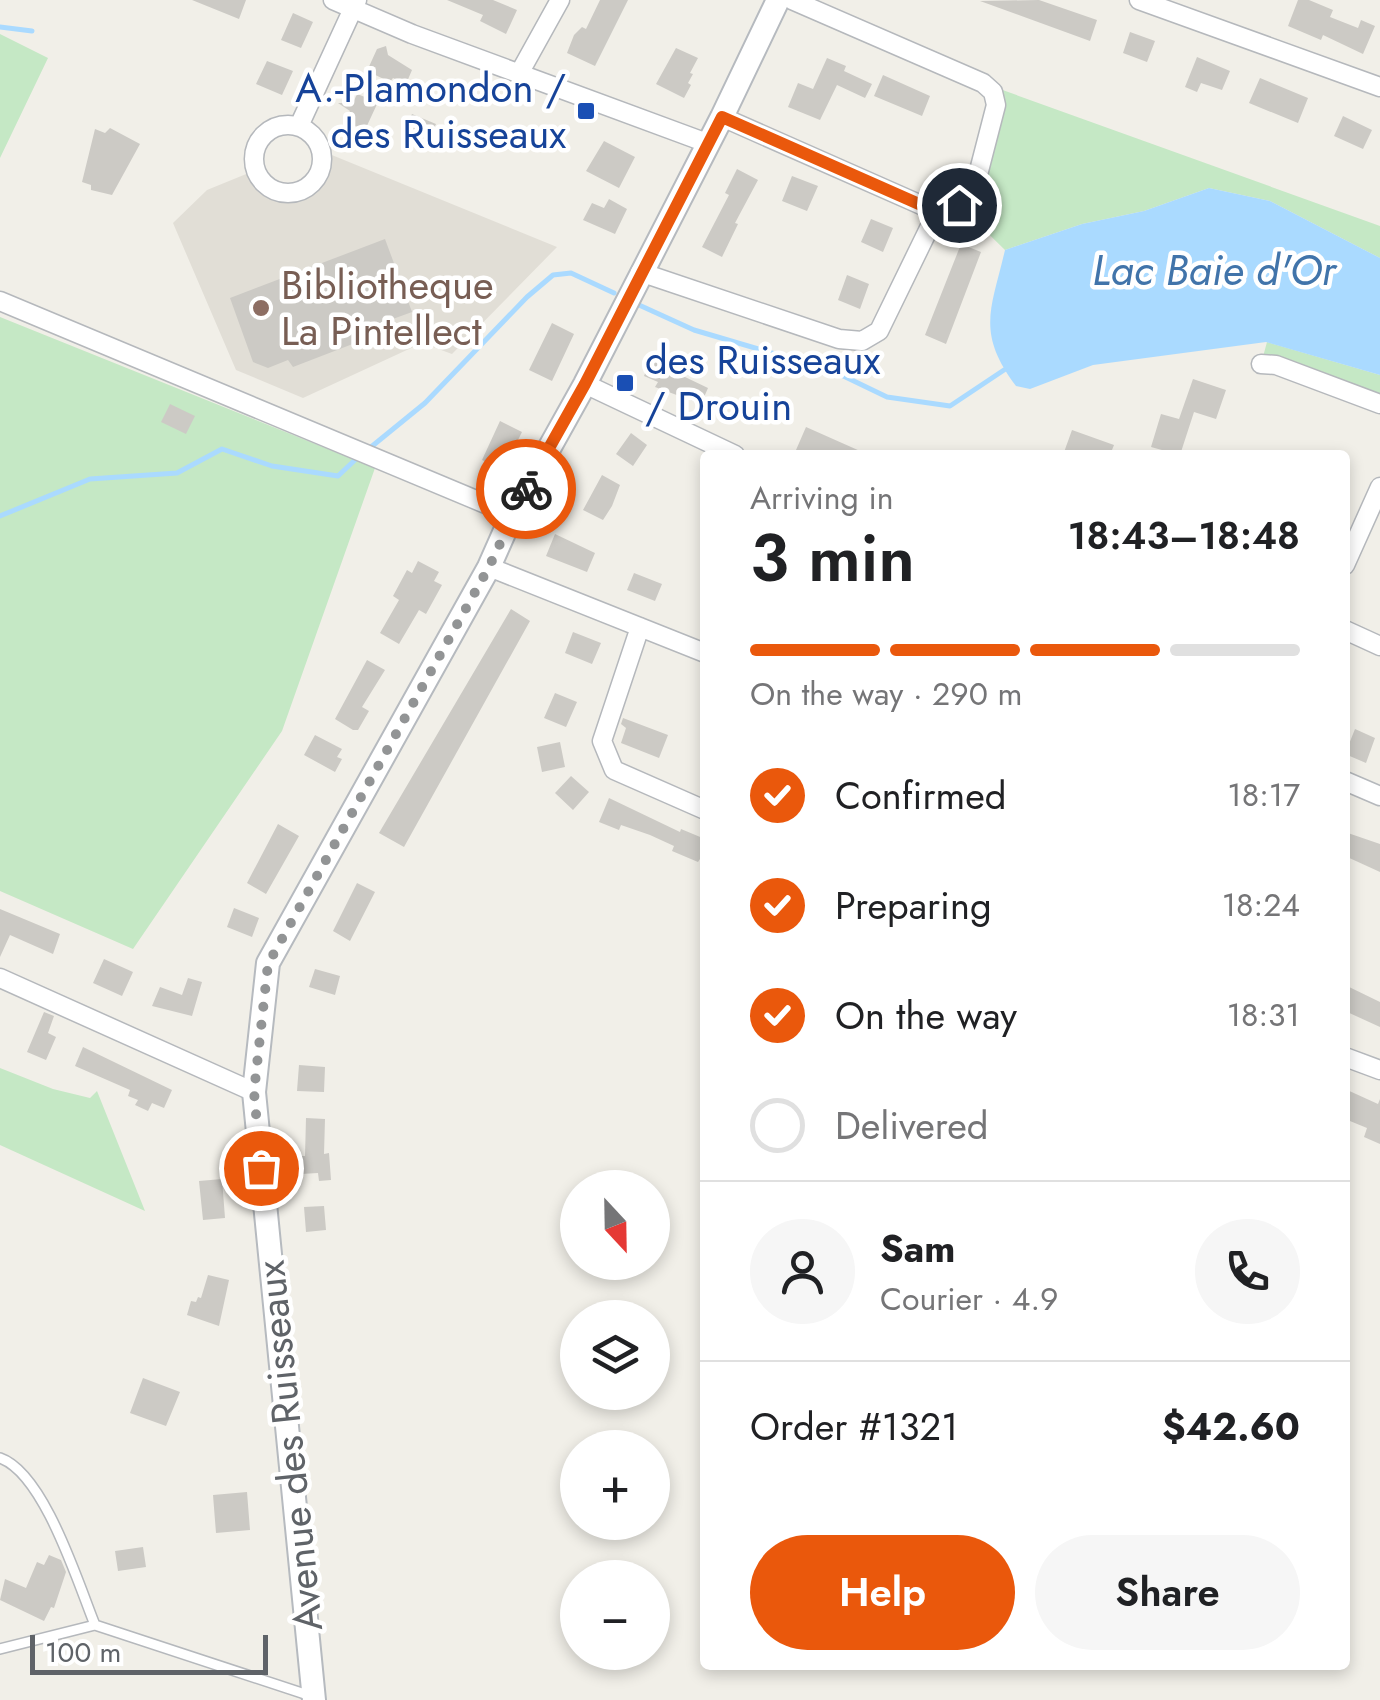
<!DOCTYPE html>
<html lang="en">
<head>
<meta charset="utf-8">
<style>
	body { margin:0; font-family:Jost,sans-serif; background:#f6f6f6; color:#202124; height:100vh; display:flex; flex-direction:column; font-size:38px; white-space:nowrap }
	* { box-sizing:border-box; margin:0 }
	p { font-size:32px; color:#757577 }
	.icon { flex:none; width:55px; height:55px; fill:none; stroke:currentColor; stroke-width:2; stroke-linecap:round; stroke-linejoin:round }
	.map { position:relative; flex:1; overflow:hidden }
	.panel { position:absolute; left:700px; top:450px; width:650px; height:1220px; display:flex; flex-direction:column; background:#fff; border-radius:10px; box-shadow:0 5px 15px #0003 }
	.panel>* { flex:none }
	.needle { width:65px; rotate:158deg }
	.controls { position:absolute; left:560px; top:1170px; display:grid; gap:20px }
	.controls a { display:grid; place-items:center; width:110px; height:110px; border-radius:50%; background:#fff; box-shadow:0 5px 15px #0003; font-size:50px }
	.scale { position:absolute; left:30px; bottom:25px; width:238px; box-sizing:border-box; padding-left:10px; border:5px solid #5f6368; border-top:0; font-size:28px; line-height:35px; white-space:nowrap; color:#5f6368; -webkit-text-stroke:8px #fff; paint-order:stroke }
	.pin { position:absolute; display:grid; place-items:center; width:85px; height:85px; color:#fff; margin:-42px; border:5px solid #fff; border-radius:50%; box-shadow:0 2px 10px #0007 }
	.courier { position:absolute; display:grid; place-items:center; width:100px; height:100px; margin:-50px; border:8px solid #ea580c; border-radius:50%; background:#fff; color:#222; box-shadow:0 2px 12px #0007 }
	.overview em { font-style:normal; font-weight:600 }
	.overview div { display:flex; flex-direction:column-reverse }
	.overview { display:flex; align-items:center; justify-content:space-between; height:170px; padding:0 50px }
	h1 { font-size:65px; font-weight:600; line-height:75px }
	.bar { display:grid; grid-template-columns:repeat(4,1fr); gap:15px 10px; align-content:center; height:120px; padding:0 50px }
	.bar i { height:12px; border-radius:8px; background:#e0e0e0 }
	.bar .on { background:#ea580c }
	.bar p { grid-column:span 4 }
	.line { display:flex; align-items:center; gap:25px; padding:0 50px; border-top:2px solid #e0e0e0 }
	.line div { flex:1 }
	.round { display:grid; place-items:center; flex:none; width:105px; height:105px; border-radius:52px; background:#f6f6f6 }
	ol { padding:0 50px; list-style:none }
	li { display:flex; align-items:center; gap:30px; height:110px }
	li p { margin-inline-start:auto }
	li .icon { padding:10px; border-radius:50%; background:#ea580c; color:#fff; stroke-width:4 }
	li:last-child { color:#757577 }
	li i { width:55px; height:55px; border:5px solid #e0e0e0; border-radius:50% }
	.button { display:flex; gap:20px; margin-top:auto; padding:20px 50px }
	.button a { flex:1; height:115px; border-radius:60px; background:#ea580c; color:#fff; font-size:40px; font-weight:600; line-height:115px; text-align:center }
	.button a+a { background:#f6f6f6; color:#202124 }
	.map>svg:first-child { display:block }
	.education { fill:#e1ded6 }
	.green { fill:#c5e8c5 }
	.water { fill:#aadaff }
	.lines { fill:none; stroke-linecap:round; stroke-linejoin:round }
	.stream { stroke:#aadaff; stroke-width:5 }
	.building { fill:#cccac5 }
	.lane-casing { stroke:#b5b8bc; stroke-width:12 }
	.street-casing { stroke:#b5b8bc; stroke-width:21 }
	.secondary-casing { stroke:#b6babf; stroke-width:26 }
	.lane { stroke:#fff; stroke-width:9 }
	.street { stroke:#fff; stroke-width:18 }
	.secondary { stroke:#fff; stroke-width:22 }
	.done { stroke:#929495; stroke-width:10; stroke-dasharray:0 18 }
	.route { stroke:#ea580c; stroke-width:12 }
	.transit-dot { fill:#1a4fb4; stroke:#fff; stroke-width:4 }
	.education-dot { fill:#8d6e63; stroke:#fff; stroke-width:4 }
	.labels { text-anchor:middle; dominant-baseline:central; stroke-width:9; stroke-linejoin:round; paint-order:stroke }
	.transit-label { font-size:40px; fill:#164399; stroke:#fff; text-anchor:end }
	.education-label { font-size:40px; fill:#785e54; stroke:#fff; text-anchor:start }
	.street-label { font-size:40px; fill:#5f6368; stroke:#fff }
	.water-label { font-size:42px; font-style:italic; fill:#4174aa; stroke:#fff }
</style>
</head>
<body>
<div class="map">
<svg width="1380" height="1700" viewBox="0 0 1380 1700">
	<rect width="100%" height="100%" fill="#f1efe8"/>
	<path class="education" d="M 322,151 L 557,247 L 452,354 L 422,343 L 303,398 L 236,370 L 173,223 L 207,190 L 256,170 L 269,187 L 279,191 L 302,190 L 319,174 Z"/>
	<path class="green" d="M 0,34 L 48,58 L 0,158 Z
		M 983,83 L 1380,226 L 1380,258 L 1270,201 L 1209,188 L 1144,211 L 1082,224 L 1005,250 L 959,205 L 973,193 L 996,105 Z
		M 0,317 L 375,468 L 282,731 L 133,949 L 0,891 Z
		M 1267,342 L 1380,375 L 1380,404 L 1261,364 Z
		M 0,1068 L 53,1089 L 90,1098 L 97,1091 L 145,1211 L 0,1145 Z"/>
	<path class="water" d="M 1209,188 L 1270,201 L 1380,258 L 1380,375 L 1266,342 L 1093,365 L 1030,389 L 1016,386 C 976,332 991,310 1005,250 L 1082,224 L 1144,211 Z"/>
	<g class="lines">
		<path class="stream" d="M 0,27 L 32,31
			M 639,305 L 694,330 L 833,371 L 887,397 L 950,406 L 1004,370
			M 371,447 L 425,403 L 527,297 L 553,275 L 571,273 L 614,293
			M 0,516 L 90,479 L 177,473 L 222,449 L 272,466 L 338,476 L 356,459"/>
	</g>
	<path class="building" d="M 192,0 L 246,0 L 239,19 Z
		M 447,0 L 493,0 L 517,10 L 506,34 L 480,21 L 483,15 Z
		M 600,0 L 628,0 L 595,66 L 567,53 L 574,35 L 582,27 L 586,29 Z
		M 1039,0 L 1097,20 L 1090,41 L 980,1 Z
		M 1298,0 L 1309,0 L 1333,10 L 1330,17 L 1358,28 L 1361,20 L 1375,26 L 1363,54 L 1323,35 L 1321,40 L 1288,26 Z
		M 293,13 L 313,22 L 301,48 L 281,40 Z
		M 1130,32 L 1155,41 L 1147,62 L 1123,53 Z
		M 386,46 L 388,55 L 412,70 L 406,84 L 393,78 L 390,82 L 367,71 L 377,49 Z
		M 676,48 L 698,58 L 690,73 L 693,74 L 688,83 L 691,85 L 684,98 L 656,84 Z
		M 1197,57 L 1230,71 L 1222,90 L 1201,83 L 1197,92 L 1185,87 Z
		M 827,58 L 846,66 L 844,71 L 872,84 L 865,98 L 837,85 L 820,120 L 788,107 L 798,83 L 813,89 Z
		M 267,61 L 293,71 L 282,95 L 256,84 Z
		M 883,75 L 930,96 L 922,116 L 874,96 Z
		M 1260,78 L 1308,98 L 1298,123 L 1249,103 Z
		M 357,94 L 378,102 L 365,130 L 345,122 L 350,111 L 338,103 L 353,103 Z
		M 412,114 L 436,124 L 428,140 L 421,138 L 418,141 L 402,135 Z
		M 1343,116 L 1372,130 L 1363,149 L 1334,136 Z
		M 110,128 L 140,144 L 112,195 L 91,190 L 91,185 L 82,182 L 95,129 L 105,133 Z
		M 604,141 L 635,157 L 619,188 L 586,171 Z
		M 737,169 L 758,180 L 735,223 L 738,224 L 722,257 L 702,247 L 729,195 L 725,193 Z
		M 792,176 L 818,186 L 807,211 L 782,201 Z
		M 609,199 L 627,209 L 615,234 L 583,220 L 592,203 L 604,208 Z
		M 871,219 L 893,228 L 883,252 L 861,242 Z
		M 385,239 L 412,312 L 360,331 L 363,340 L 293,367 L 288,360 L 268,368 L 253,362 L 230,298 Z
		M 961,244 L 981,252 L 946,344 L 925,335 Z
		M 847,275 L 869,284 L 860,309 L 838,300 Z
		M 552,323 L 574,334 L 552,381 L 529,370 Z
		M 653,355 L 687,372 L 685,377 L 708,388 L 701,404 L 655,387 L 658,382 L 644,376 Z
		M 1193,379 L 1226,390 L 1216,419 L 1194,412 L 1180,455 L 1151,447 L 1161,414 L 1179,419 Z
		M 170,404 L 195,416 L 186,434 L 161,422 Z
		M 500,421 L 522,432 L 503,470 L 482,460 Z
		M 806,427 L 869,455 L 809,455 L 796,450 Z
		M 1072,430 L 1114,445 L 1110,455 L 1063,455 Z
		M 631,433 L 647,445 L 633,466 L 616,454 Z
		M 602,475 L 620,485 L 612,506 L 603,520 L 583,510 Z
		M 555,534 L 595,553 L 587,572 L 546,556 Z
		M 418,561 L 439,572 L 434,581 L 442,585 L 426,614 L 419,610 L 399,644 L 380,633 L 399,600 L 393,596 L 407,570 L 412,573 Z
		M 634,573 L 662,584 L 655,601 L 627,590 Z
		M 511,609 L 530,621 L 404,847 L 379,833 Z
		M 573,632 L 601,643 L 592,664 L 565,653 Z
		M 367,660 L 385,670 L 362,707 L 369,711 L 358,730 L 353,730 L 335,719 Z
		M 555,693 L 577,702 L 566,727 L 544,718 Z
		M 623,718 L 668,735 L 659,758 L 621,743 L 626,728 L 621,724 Z
		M 1355,729 L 1375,738 L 1366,763 L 1345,754 Z
		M 315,735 L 342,749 L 337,757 L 342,759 L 335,772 L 304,755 Z
		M 560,742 L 565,767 L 542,772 L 537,747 Z
		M 571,776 L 589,792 L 573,810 L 555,793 Z
		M 609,798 L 680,832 L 681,829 L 705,839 L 705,861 L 700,859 L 698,862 L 672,851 L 674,846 L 650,835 L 621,825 L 619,830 L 599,822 Z
		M 278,824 L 299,836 L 266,894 L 247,883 Z
		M 1345,832 L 1380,844 L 1380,872 L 1345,856 Z
		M 357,883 L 375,892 L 350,941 L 333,931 Z
		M 234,908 L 259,918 L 252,937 L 227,927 Z
		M 0,909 L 60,934 L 53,954 L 10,935 L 0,957 Z
		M 104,959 L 133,972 L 122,996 L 93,983 Z
		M 315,969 L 340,976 L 335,995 L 309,987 Z
		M 188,978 L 202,982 L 192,1016 L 152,1006 L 160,987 L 182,995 Z
		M 1345,985 L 1380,1002 L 1380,1027 L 1345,1011 Z
		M 44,1012 L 54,1016 L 48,1033 L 56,1037 L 46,1060 L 27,1052 Z
		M 83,1047 L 172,1090 L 164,1108 L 152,1103 L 148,1111 L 135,1105 L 138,1100 L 128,1096 L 130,1090 L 75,1066 Z
		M 299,1065 L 325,1067 L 324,1092 L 297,1091 Z
		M 1345,1089 L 1378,1104 L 1380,1099 L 1380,1144 L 1364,1137 L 1367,1128 L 1345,1119 Z
		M 306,1118 L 325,1119 L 324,1154 L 329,1153 L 331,1180 L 319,1181 L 318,1173 L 301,1174 L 299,1156 L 305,1156 Z
		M 222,1179 L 225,1218 L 203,1220 L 199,1181 Z
		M 324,1206 L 326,1230 L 306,1232 L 304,1207 Z
		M 208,1275 L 229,1280 L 219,1326 L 187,1315 L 191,1301 L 196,1302 L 198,1297 L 201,1298 Z
		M 143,1378 L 180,1392 L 166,1426 L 130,1413 Z
		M 247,1492 L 250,1530 L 216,1533 L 213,1495 Z
		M 143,1547 L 146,1567 L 118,1571 L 115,1551 Z
		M 49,1555 L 61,1560 L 66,1572 L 54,1608 L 51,1607 L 44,1621 L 0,1600 L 5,1579 L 26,1588 L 37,1562 L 44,1565 Z"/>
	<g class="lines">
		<g class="lane-casing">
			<path id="lane" d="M 0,1458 C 44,1473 78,1583 95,1625
				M 0,1649 L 95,1625 L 311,1696"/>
		</g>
		<g class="street-casing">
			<path id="street" d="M 333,0 L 412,34 L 707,143
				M 1139,0 L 1380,87
				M 520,72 L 560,0
				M 722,117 L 937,212 L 959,205 L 973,194 L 996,105 L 993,92 L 983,83 L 792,0
				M254 159a34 34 0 1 1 68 0a34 34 0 1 1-68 0Z
				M 299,126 L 357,0
				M 640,272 L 839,339 L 862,341 L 879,331 L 937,212
				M 0,301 L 512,515
				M 1261,364 L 1276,365 L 1380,404
				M 585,384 L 735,455
				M 1345,565 L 1380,487
				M 489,567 L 705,653
				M 640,627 L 602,741 L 614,770 L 705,810
				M 1345,630 L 1380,646
				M 1345,781 L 1380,796
				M 0,978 L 254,1092
				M 1345,1057 L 1380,1070"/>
		</g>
		<g class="secondary-casing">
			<path id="secondary" d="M 314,1700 L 254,1092 L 268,963 L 489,567 L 512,515 L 585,384 L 722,117 L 778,0"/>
		</g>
		<use href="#lane" class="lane"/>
		<use href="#street" class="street"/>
		<use href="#secondary" class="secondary"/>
	</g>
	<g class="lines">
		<path class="done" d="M 261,1168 L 254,1092 L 268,964 L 489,567 L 526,489"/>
		<path class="route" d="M 526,489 L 585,384 L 722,117 L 937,212 L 959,205"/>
	</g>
	<g class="transit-dot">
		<rect x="576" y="101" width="20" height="20" rx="5"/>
		<rect x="615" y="373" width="20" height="20" rx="5"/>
	</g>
	<circle class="education-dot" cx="261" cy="308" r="10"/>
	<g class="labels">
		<g class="transit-label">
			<text x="566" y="88">A.-Plamondon /<tspan x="566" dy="46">des Ruisseaux</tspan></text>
			<text x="645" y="360" text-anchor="start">des Ruisseaux<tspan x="645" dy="46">/ Drouin</tspan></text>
		</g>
		<g class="education-label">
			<text x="281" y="285">Bibliotheque<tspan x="281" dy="46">La Pintellect</tspan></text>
		</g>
		<g class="street-label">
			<text transform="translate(289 1446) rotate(-96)">Avenue des Ruisseaux</text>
		</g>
		<g class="water-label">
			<text x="1214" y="270">Lac Baie d'Or</text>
		</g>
	</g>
</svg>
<div class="controls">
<a><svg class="needle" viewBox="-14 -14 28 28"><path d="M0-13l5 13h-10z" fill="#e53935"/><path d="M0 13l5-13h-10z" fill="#757577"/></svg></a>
<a><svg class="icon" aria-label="layers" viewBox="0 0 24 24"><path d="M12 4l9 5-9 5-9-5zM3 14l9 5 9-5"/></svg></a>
<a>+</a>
<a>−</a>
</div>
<div class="scale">100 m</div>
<div class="pin" style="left:261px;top:1168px;background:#ea580c"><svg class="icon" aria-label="bag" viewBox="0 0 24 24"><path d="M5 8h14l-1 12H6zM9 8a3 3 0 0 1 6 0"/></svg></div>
<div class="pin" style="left:959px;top:205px;background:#1f2937"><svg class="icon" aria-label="home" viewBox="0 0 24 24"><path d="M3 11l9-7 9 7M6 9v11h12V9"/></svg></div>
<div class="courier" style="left:526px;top:489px"><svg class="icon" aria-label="bike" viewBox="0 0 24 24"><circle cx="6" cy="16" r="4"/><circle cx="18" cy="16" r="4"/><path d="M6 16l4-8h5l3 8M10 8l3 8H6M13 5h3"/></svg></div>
<section class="panel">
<div class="overview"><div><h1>3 min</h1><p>Arriving in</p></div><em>18:43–18:48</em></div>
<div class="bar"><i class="on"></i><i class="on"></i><i class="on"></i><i></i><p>On the way · 290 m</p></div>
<ol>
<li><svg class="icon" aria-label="check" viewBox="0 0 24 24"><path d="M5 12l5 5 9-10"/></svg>Confirmed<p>18:17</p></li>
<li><svg class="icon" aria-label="check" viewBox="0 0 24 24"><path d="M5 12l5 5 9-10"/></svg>Preparing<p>18:24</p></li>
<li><svg class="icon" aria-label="check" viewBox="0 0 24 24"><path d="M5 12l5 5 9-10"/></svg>On the way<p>18:31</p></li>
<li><i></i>Delivered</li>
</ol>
<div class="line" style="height:180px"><a class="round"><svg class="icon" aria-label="person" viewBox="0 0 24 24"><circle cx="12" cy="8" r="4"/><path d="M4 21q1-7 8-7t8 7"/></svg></a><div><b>Sam</b><p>Courier · 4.9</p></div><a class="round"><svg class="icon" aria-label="phone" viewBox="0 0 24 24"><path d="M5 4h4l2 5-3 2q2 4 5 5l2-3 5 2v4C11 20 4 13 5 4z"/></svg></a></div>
<div class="line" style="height:130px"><div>Order #1321</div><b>$42.60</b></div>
<div class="button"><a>Help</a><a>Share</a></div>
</section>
</div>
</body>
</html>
